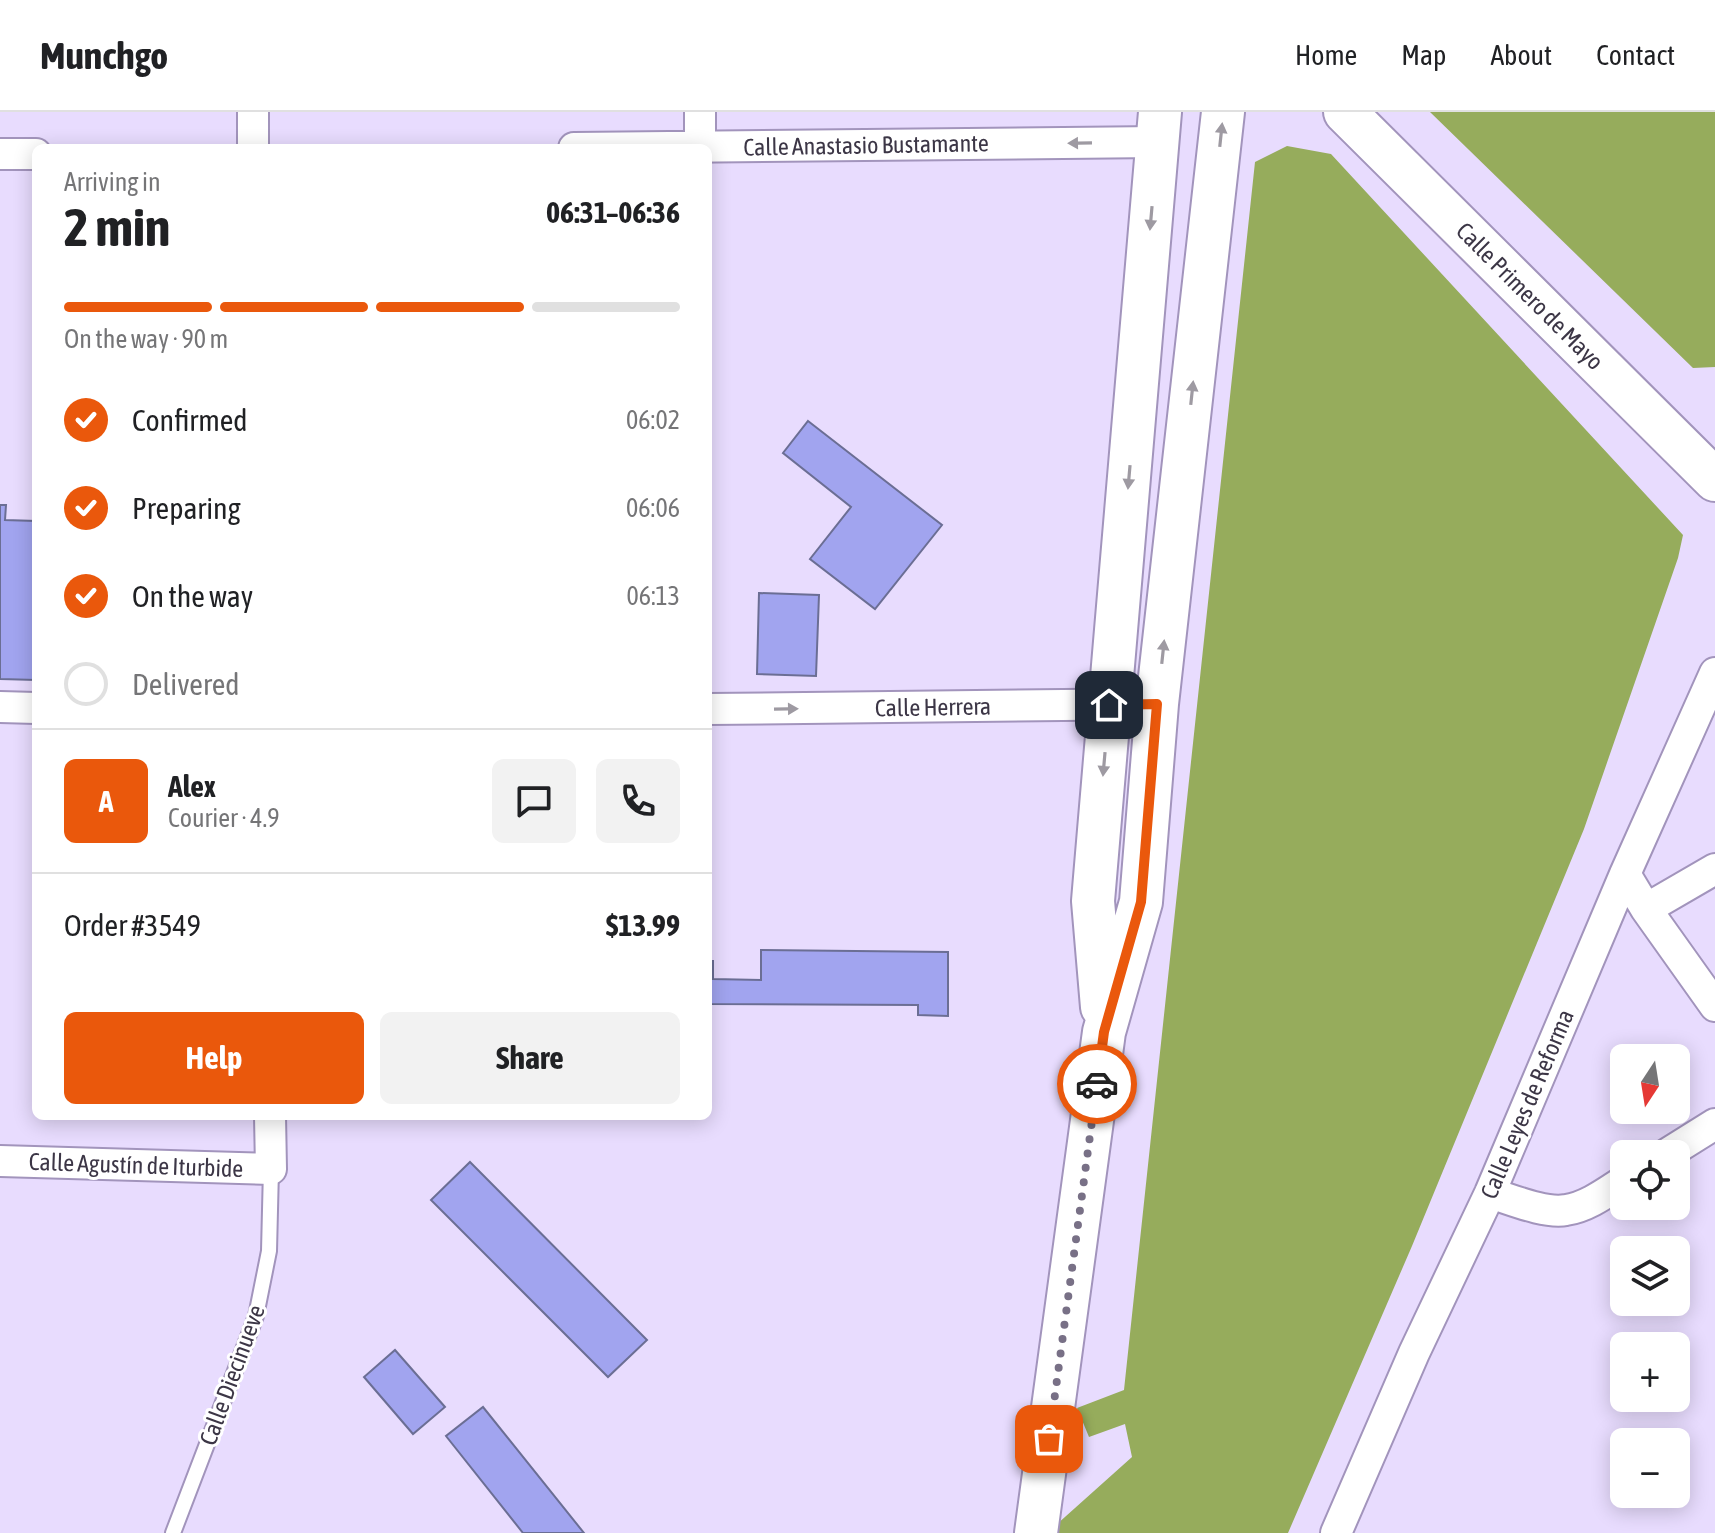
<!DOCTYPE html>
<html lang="en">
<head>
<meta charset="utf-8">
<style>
	body { margin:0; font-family:"Asap Condensed",sans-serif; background:#f2f2f2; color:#202124; height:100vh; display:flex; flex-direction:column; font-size:30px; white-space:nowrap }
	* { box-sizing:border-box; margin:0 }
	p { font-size:26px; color:#757577 }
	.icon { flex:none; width:44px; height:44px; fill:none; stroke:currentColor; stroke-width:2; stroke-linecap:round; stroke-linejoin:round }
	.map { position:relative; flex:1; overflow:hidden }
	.details { position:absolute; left:32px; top:32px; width:680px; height:976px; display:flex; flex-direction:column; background:#fff; border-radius:12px; box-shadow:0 4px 20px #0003 }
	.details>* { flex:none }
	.needle { width:52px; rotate:192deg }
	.fabs { position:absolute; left:1610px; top:932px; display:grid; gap:16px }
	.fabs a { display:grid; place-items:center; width:80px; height:80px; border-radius:12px; background:#fff; box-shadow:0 4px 20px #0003; font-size:40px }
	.pin { position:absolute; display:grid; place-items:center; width:68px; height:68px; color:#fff; margin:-34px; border-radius:16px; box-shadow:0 4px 12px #0006 }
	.courier { position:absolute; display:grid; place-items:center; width:80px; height:80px; margin:-40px; border:6px solid #ea580c; border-radius:50%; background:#fff; color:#222; box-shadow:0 2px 10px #0007 }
	.overview em { font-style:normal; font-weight:700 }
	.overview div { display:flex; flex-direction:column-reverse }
	.overview { display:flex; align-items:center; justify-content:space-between; height:136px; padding:0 32px }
	h1 { font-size:52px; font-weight:700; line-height:60px }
	.bar { display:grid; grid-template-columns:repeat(4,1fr); gap:12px 8px; align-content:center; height:96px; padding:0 32px }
	.bar i { height:10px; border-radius:6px; background:#e0e0e0 }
	.bar .active { background:#ea580c }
	.bar p { grid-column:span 4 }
	.line { display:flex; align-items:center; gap:20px; padding:0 32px; border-top:2px solid #e0e0e0 }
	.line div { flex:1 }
	.round { display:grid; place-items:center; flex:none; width:84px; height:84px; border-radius:12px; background:#f2f2f2 }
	ol { padding:0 32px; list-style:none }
	li { display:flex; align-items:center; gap:24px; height:88px }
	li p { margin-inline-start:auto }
	li .icon { padding:8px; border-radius:50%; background:#ea580c; color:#fff; stroke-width:4 }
	li:last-child { color:#757577 }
	li i { width:44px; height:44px; border:4px solid #e0e0e0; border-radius:50% }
	.button { display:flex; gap:16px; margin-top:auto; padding:16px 32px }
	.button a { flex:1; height:92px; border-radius:12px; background:#ea580c; color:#fff; font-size:32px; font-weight:700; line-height:92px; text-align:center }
	.button a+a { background:#f2f2f2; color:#202124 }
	header { display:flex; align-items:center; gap:48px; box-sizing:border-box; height:112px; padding:0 40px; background:#fff; border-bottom:2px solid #e0e0e0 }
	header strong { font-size:38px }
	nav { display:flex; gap:44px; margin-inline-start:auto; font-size:28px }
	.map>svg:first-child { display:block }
	.water { fill:#96ac5c }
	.building { fill:#a1a4ef; stroke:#6b6e94; stroke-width:2 }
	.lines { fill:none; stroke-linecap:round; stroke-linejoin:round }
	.lane-casing { stroke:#a294bc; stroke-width:18 }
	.street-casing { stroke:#a294bc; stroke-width:34 }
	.secondary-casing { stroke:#a294bc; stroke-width:46 }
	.lane { stroke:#fff; stroke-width:14 }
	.street { stroke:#fff; stroke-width:30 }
	.secondary { stroke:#fff; stroke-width:42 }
	.oneway { fill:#9e9aa2 }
	.done { stroke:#787086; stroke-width:8; stroke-dasharray:0 14.4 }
	.route { stroke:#ea580c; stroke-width:10 }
	.labels { text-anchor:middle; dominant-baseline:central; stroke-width:6; stroke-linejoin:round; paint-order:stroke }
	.street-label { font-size:24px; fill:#3c3646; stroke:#fff }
</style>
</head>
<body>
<header>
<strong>Munchgo</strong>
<nav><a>Home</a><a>Map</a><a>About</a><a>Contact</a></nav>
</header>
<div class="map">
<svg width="1715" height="1421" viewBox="0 0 1715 1421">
	<rect width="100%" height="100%" fill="#e8dcfe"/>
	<path class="water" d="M 1430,0 L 1715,0 L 1715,255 L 1693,256 Z
		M 1287,34 L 1331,42 L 1683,423 L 1678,446 L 1584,717 L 1412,1134 L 1288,1421 L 1058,1421 L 1056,1413 L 1132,1345 L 1125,1312 L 1089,1325 L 1077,1296 L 1124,1278 L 1255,50 Z"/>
	<path class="building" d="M 808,309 L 942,413 L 875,497 L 810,447 L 851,395 L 783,341 Z
		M 0,393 L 6,393 L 5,408 L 36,409 L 36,568 L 0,567 Z
		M 759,481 L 819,483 L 816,564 L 757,562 Z
		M 761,838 L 948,840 L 948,904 L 918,903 L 918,893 L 708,892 L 708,849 L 713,849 L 713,867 L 761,868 Z
		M 470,1050 L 647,1228 L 608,1265 L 431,1088 Z
		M 395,1238 L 445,1295 L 413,1322 L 364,1265 Z
		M 483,1295 L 584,1421 L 523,1421 L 446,1324 Z"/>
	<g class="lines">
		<g class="lane-casing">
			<path id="lane" d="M 173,1421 L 256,1204 L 269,1139 L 271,1057"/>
		</g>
		<g class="street-casing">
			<path id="street" d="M 253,0 L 253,36
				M 700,35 L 700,0
				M 574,36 L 1158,30
				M 0,42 L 36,42
				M 0,595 L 36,596
				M 708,597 L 1157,592
				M 1625,762 L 1646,797 L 1715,894
				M 1646,797 L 1715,757
				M 1667,1042 L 1715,1012
				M 0,1049 L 271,1057 L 270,1004
				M 1490,1081 C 1510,1087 1545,1102 1566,1098 C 1587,1095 1607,1080 1624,1069
				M 1336,1421 L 1414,1241 L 1490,1081 L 1625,762 L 1715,561"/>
		</g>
		<g class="secondary-casing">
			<path id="secondary" d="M 1345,0 L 1715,368
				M 1102,895 L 1093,789 L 1160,0
				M 1036,1421 L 1104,920 L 1141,790 L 1157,592 L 1223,0"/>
		</g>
		<use href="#lane" class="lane"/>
		<use href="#street" class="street"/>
		<use href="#secondary" class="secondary"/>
	</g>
	<defs><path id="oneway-solid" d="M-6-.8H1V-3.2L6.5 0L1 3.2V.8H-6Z" transform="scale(2)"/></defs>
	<g class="oneway">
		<use href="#oneway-solid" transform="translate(1221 23) rotate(-84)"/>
		<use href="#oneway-solid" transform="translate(1080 31) rotate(179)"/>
		<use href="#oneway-solid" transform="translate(1151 106) rotate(95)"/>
		<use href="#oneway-solid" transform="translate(1192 281) rotate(-84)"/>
		<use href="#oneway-solid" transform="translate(1129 365) rotate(95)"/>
		<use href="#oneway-solid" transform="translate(1163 540) rotate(-84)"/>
		<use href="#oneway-solid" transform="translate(786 597) rotate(-1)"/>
		<use href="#oneway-solid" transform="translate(1104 652) rotate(95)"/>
	</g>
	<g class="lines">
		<path class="done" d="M 1049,1327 L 1097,972"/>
		<path class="route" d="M 1097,972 L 1104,920 L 1141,790 L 1157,592 L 1109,593"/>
	</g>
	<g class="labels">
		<g class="street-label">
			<text transform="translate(866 33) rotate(-1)">Calle Anastasio Bustamante</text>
			<text transform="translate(1530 184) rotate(45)">Calle Primero de Mayo</text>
			<text transform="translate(933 595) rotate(-1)">Calle Herrera</text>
			<text transform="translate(1527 992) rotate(-67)">Calle Leyes de Reforma</text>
			<text transform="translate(136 1053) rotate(2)">Calle Agustín de Iturbide</text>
			<text transform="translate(232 1263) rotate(-70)">Calle Diecinueve</text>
		</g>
	</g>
</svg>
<div class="fabs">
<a><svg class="needle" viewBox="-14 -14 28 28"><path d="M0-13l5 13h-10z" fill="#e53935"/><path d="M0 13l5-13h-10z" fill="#757577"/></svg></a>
<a><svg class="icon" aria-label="locate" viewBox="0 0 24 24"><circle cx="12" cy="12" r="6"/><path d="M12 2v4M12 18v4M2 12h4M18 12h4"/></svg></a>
<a><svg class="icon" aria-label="layers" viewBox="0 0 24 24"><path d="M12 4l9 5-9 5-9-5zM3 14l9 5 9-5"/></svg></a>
<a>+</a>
<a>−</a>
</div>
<div class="pin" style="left:1049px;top:1327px;background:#ea580c"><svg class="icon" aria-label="bag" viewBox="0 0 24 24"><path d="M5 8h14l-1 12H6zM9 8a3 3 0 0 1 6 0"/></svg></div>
<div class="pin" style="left:1109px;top:593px;background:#1f2937"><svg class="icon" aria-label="home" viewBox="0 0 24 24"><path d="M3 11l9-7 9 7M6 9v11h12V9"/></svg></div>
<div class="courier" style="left:1097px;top:972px"><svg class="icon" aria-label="car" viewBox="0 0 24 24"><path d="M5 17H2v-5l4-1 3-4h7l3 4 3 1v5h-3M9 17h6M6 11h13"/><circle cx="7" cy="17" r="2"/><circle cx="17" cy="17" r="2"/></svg></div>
<section class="details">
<div class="overview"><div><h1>2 min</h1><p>Arriving in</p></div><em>06:31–06:36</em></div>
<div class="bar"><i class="active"></i><i class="active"></i><i class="active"></i><i></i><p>On the way · 90 m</p></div>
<ol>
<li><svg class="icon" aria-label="check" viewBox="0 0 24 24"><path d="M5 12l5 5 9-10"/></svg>Confirmed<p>06:02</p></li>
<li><svg class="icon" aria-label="check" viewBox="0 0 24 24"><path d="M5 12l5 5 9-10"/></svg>Preparing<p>06:06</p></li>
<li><svg class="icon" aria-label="check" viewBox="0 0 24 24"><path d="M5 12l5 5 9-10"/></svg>On the way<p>06:13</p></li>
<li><i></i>Delivered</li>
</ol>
<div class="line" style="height:144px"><b class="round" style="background:#ea580c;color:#fff">A</b><div><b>Alex</b><p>Courier · 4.9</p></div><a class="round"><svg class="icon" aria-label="chat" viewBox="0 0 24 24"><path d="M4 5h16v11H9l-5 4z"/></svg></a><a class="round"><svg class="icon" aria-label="phone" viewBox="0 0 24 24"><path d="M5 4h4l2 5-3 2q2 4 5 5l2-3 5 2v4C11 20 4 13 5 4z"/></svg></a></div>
<div class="line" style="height:104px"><div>Order #3549</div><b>$13.99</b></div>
<div class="button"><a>Help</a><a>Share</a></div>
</section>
</div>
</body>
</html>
